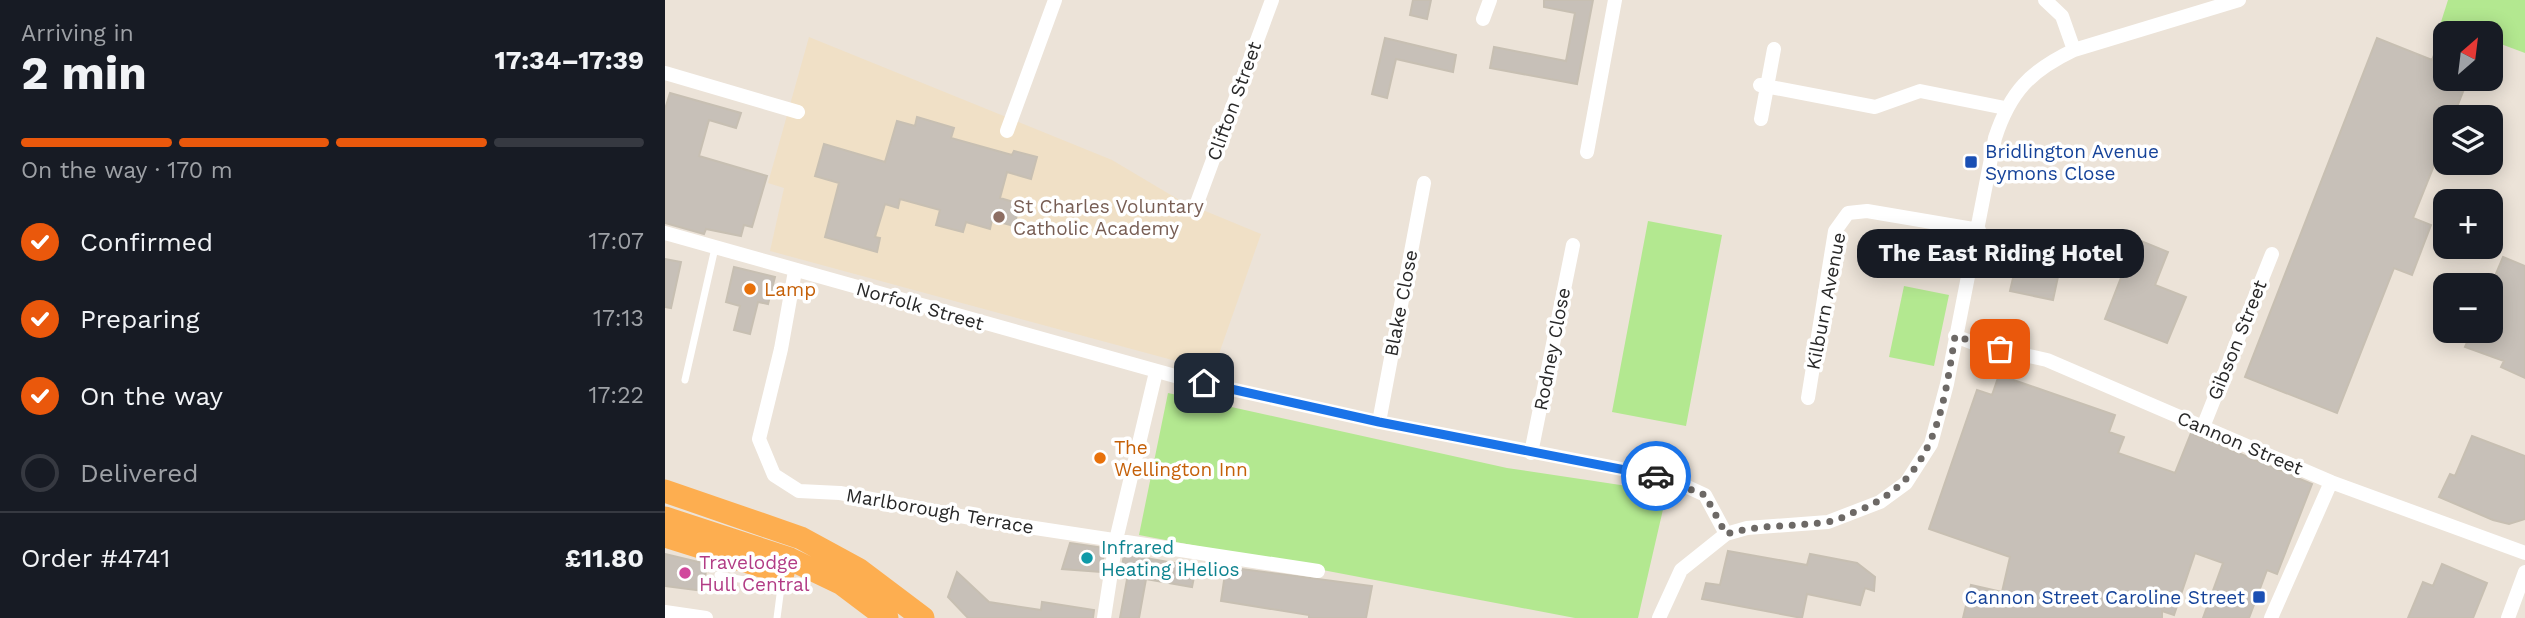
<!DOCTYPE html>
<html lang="en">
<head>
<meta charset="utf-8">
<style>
	body { margin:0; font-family:"Work Sans",sans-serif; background:#242831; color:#f1f3f6; height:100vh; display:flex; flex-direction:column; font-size:26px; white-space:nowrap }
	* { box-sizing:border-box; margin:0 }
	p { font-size:23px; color:#9ea1a6 }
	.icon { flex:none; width:38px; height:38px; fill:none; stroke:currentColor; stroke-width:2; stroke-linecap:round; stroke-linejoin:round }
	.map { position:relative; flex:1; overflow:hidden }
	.drawer { display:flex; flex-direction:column; background:#171b24; width:665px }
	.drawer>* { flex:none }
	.needle { width:46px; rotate:28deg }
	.buttons { position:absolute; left:1768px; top:21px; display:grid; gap:14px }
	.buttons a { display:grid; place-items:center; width:70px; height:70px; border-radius:14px; background:#171b24; box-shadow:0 4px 18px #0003; font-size:35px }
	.pin { position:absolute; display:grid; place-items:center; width:60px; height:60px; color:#fff; margin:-30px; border-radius:14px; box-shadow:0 4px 10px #0006 }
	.courier { position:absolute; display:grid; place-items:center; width:70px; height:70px; margin:-35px; border:5px solid #1a73e8; border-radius:50%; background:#fff; color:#222; box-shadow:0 2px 9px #0007 }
	.bubble { position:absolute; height:49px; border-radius:21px; background:#171b24; box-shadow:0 4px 18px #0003; font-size:23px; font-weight:700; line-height:49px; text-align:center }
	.headline em { font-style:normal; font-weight:700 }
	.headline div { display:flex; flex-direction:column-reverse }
	.headline { display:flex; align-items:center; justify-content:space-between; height:119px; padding:0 21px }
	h1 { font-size:46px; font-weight:700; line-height:52px }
	.bar { display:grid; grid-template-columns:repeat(4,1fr); gap:10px 7px; align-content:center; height:84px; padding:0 21px }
	.bar i { height:9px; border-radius:5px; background:#363941 }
	.bar .selected { background:#ea580c }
	.bar p { grid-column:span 4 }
	.line { display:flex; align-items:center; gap:18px; padding:0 21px; border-top:2px solid #363941 }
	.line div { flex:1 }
	ol { padding:0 21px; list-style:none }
	li { display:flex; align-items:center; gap:21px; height:77px }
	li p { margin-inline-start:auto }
	li .icon { padding:7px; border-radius:50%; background:#ea580c; color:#fff; stroke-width:4 }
	li:last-child { color:#9ea1a6 }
	li i { width:38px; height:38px; border:4px solid #363941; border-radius:50% }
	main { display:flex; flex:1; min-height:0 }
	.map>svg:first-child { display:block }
	.education { fill:#f0e0c6 }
	.green { fill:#b3e890 }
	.building { fill:#c7c0b8; stroke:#c7bfb2; stroke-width:2 }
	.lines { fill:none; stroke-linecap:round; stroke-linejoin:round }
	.service { stroke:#fff; stroke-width:7 }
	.minor { stroke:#fff; stroke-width:14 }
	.trunk { stroke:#fdae50; stroke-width:23 }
	.done { stroke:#6d6966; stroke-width:7; stroke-dasharray:0 12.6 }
	.route { stroke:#1a73e8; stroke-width:9 }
	.transit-dot { fill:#1a4fb4; stroke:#fff; stroke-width:2.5 }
	.education-dot { fill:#8d6e63; stroke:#fff; stroke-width:2.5 }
	.food-dot { fill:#e8710a; stroke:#fff; stroke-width:2.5 }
	.culture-dot { fill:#0f9aa8; stroke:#fff; stroke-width:2.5 }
	.hotel-dot { fill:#d1479c; stroke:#fff; stroke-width:2.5 }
	.labels { text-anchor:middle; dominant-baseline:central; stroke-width:7; stroke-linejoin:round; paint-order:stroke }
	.street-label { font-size:19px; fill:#282828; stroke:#fff }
	.transit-label { font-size:19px; fill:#164399; stroke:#fff; text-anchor:start }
	.education-label { font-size:19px; fill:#785e54; stroke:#fff; text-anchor:start }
	.food-label { font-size:19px; fill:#c56008; stroke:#fff; text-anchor:start }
	.culture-label { font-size:19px; fill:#0d838f; stroke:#fff; text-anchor:start }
	.hotel-label { font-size:19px; fill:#b23c85; stroke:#fff; text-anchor:start }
</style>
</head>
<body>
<main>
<section class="drawer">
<div class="headline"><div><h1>2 min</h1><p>Arriving in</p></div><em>17:34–17:39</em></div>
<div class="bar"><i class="selected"></i><i class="selected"></i><i class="selected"></i><i></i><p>On the way · 170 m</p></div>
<ol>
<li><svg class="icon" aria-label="check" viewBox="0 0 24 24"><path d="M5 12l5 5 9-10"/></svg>Confirmed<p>17:07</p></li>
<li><svg class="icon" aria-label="check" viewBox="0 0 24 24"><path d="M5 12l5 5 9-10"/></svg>Preparing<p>17:13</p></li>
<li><svg class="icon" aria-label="check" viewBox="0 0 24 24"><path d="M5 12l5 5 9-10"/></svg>On the way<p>17:22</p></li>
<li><i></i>Delivered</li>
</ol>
<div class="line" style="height:91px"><div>Order #4741</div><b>£11.80</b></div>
</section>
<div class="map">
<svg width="1860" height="618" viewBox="0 0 1860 618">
	<rect width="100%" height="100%" fill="#ece3d8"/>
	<path class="education" d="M 144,37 L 447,160 L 516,201 L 596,234 L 548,371 L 105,251 L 119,188 L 103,183 Z"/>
	<path class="green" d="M 1783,0 L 1860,0 L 1860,53 L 1825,40 L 1825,33 L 1806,33 L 1776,22 Z
		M 983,221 L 1057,235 L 1021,426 L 947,412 Z
		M 1239,286 L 1284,295 L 1269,366 L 1224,357 Z
		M 503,393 L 842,468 L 1002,492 L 973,618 L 910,618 L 474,535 Z"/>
	<path class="building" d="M 748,0 L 766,0 L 762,19 L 745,15 Z
		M 879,0 L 928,0 L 912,84 L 825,68 L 829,47 L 901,61 L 910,13 L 879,7 Z
		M 1780,29 L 1780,79 L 1803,79 L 1788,117 L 1780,117 L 1780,138 L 1748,218 L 1766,225 L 1747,275 L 1729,268 L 1672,413 L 1580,377 L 1712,38 L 1767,60 Z
		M 720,38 L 791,55 L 788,72 L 731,59 L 722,98 L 707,94 Z
		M 5,93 L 76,113 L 71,128 L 44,120 L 34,156 L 102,176 L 87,227 L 79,225 L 76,236 L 41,229 L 39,234 L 0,223 L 0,109 Z
		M 252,117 L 289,128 L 286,138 L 347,155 L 349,151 L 372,157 L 366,179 L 342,172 L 335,198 L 355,204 L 349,226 L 327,220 L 325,229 L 301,222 L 298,232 L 271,225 L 275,210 L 235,199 L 233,208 L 220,204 L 210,237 L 215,238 L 212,252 L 160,237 L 174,183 L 150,176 L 159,144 L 220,162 L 232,121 L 250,126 Z
		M 1471,239 L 1503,252 L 1490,285 L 1521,297 L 1502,343 L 1440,319 Z
		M 1355,248 L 1397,258 L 1388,300 L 1345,291 Z
		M 1838,257 L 1860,266 L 1860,378 L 1836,367 L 1839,361 L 1800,347 L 1807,331 L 1825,331 L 1825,288 Z
		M 0,259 L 16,262 L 6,308 L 0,307 Z
		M 69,267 L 110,277 L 103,304 L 93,302 L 85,334 L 69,330 L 75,306 L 61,302 Z
		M 1334,375 L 1450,415 L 1444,432 L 1459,437 L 1453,453 L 1510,473 L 1526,433 L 1647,484 L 1612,574 L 1602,570 L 1584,618 L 1538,618 L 1558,563 L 1530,553 L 1509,615 L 1497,611 L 1497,618 L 1298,618 L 1306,585 L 1337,592 L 1345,557 L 1264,529 L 1312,390 L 1327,395 Z
		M 1807,436 L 1860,456 L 1860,519 L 1844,524 L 1828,520 L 1774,497 L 1785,474 L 1790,476 Z
		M 405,543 L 440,548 L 436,572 L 397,569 Z
		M 1063,551 L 1142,565 L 1145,554 L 1192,563 L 1210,577 L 1209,591 L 1200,588 L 1195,605 L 1142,594 L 1137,618 L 1037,599 L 1041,583 L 1055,585 Z
		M 0,554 L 42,564 L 38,591 L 0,586 Z
		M 459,554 L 531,567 L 527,587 L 481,579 L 474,618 L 455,618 L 463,574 L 456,574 Z
		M 1777,564 L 1822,583 L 1808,618 L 1743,618 L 1758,582 L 1768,586 Z
		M 561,567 L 707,586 L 701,618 L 644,618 L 644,615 L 556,601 Z
		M 292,572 L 324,602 L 376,610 L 377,602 L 429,610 L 428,618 L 303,618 L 283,597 Z"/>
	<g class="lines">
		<path class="service" d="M 20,380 L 50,248
			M 53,575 L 116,587 L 112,618"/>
		<path class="minor" d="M 1380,0 L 1397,16 L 1409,50
			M 818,19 L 825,0
			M 0,73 L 133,112
			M 1095,85 L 1210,107 L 1255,91 L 1340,108
			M 1096,119 L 1109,49
			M 342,131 L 390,0
			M 922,152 L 950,0
			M 532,203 L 607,0
			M 0,233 L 510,376
			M 130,271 L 116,349 L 94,439 L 109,475 L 134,491 L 175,493 L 311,519 L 653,571
			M 1290,336 L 1311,344 L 1382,360 L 1666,482 L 1860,553
			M 539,383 L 714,422 L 1003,478 L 1040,495 L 1061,534
			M 1143,398 L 1170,231 L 1183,213 L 1202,211 L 1314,230
			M 714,422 L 759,183
			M 1538,427 L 1607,254
			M 866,453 L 908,245
			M 0,612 L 41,618
			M 439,618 L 451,540 L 491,372
			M 994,618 L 1016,570 L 1061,534 L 1082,528 L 1163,522 L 1215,502 L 1241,483 L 1266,444 L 1282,384 L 1330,138 C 1345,92 1365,71 1409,50 L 1574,0
			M 1606,618 L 1666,482
			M 1843,618 L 1860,572"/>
		<path class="trunk" d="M 0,491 L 136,538 L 193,569 L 258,618
			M 0,518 L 125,559 L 177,584 L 222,618
			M 0,536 L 118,573"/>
	</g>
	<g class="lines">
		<path class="done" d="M 991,476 L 1040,495 L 1061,534 C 1095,524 1128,527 1162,522 C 1172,521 1182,515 1192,511 C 1270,481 1278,410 1290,336 L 1335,349"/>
		<path class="route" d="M 539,383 L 714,422 L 991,476"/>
	</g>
	<g class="transit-dot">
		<rect x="1299" y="155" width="14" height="14" rx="3.5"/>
		<rect x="1587" y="590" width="14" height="14" rx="3.5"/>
	</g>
	<circle class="education-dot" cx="334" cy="217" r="7"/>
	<g class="food-dot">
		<circle cx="85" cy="289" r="7"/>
		<circle cx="435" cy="458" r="7"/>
	</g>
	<circle class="culture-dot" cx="422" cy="558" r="7"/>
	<circle class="hotel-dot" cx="20" cy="573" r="7"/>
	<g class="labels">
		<g class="street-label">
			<text transform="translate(569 101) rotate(-70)">Clifton Street</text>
			<text transform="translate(1161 301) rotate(-79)">Kilburn Avenue</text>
			<text transform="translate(736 303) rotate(-79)">Blake Close</text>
			<text transform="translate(255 306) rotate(16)">Norfolk Street</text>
			<text transform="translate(1572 340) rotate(-68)">Gibson Street</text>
			<text transform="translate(887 349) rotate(-79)">Rodney Close</text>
			<text transform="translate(1575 443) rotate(23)">Cannon Street</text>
			<text transform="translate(275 511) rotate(10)">Marlborough Terrace</text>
		</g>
		<g class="transit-label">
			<text x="1320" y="151">Bridlington Avenue<tspan x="1320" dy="22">Symons Close</tspan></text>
			<text x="1580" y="597" text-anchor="end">Cannon Street Caroline Street</text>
		</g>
		<g class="education-label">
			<text x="348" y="206">St Charles Voluntary<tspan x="348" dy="22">Catholic Academy</tspan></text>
		</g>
		<g class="food-label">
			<text x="99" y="289">Lamp</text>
			<text x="449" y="447">The<tspan x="449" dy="22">Wellington Inn</tspan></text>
		</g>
		<g class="culture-label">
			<text x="436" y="547">Infrared<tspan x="436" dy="22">Heating iHelios</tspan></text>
		</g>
		<g class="hotel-label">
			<text x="34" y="562">Travelodge<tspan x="34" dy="22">Hull Central</tspan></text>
		</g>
	</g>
</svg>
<div class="buttons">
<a><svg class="needle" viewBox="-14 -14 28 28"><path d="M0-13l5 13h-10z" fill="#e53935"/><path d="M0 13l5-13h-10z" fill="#9ea1a6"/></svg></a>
<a><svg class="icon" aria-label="layers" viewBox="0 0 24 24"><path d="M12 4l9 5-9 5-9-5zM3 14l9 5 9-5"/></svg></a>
<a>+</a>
<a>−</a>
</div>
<div class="pin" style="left:1335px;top:349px;background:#ea580c"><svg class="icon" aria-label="bag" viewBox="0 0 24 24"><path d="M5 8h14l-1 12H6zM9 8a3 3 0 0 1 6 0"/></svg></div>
<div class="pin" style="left:539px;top:383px;background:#1f2937"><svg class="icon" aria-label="home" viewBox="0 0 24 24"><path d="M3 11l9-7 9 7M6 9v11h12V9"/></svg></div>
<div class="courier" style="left:991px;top:476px"><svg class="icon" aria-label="car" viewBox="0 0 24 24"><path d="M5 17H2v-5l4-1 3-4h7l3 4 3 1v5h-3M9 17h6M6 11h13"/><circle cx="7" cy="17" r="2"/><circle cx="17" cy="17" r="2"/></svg></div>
<div class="bubble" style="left:1192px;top:229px;width:287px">The East Riding Hotel</div>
</div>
</main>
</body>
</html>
